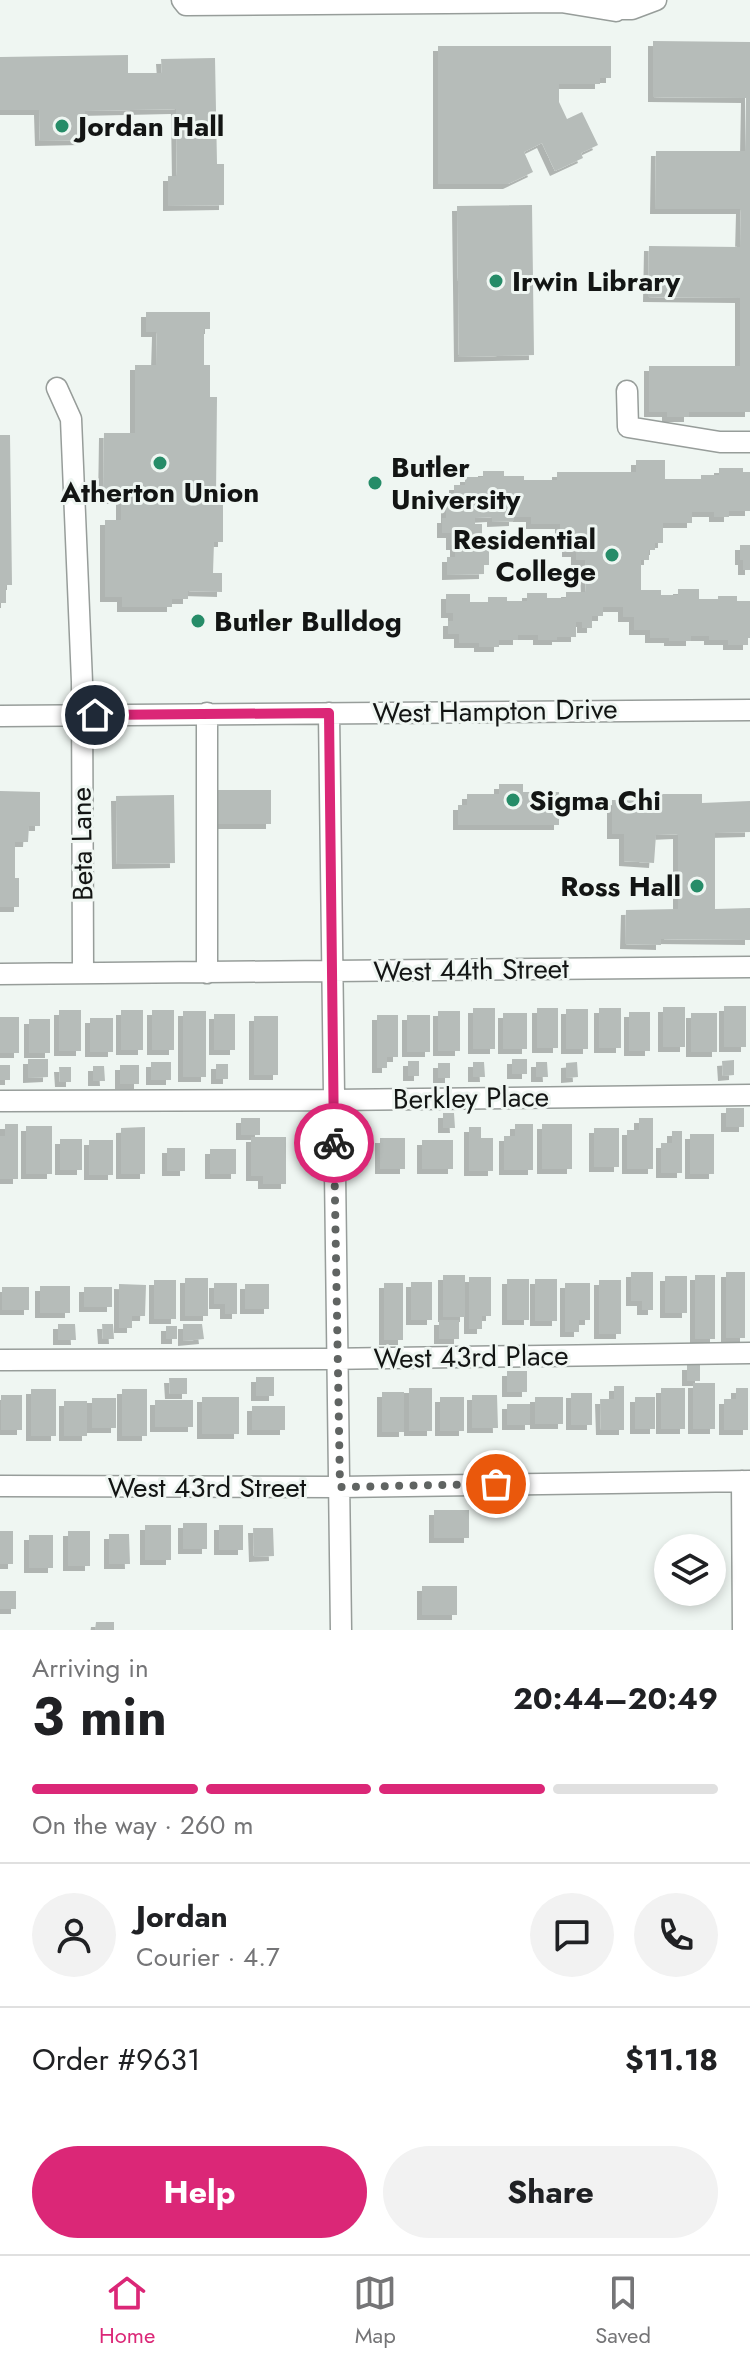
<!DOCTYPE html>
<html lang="en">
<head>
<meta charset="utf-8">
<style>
	body { margin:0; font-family:Jost,sans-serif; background:#f2f2f2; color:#202124; height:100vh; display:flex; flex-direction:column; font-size:30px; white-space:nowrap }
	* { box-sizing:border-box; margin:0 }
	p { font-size:26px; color:#757577 }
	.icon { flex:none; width:44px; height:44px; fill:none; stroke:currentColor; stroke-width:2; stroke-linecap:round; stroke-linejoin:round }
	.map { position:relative; height:1630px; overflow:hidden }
	.side { display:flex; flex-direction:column; background:#fff; flex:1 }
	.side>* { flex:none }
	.tools { position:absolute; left:654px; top:1534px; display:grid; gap:16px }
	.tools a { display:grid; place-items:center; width:72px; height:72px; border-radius:50%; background:#fff; box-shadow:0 4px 12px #0003; font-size:40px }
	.pin { position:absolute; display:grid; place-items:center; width:68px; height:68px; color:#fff; margin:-34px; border:4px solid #fff; border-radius:50%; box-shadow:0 2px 8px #0007 }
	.courier { position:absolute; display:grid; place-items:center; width:80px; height:80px; margin:-40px; border:6px solid #db2777; border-radius:50%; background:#fff; color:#222; box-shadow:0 2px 10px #0007 }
	.overview em { font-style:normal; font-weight:700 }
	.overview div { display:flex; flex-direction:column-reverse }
	.overview { display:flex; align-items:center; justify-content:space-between; height:136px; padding:0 32px }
	h1 { font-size:52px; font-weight:700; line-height:60px }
	.bar { display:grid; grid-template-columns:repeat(4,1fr); gap:12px 8px; align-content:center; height:96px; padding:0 32px }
	.bar i { height:10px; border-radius:6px; background:#e0e0e0 }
	.bar .current { background:#db2777 }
	.bar p { grid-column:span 4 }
	.line { display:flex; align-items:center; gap:20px; padding:0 32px; border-top:2px solid #e0e0e0 }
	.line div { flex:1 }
	.round { display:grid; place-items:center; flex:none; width:84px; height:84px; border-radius:42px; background:#f2f2f2 }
	.action { display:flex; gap:16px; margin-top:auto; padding:16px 32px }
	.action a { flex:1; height:92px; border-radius:48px; background:#db2777; color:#fff; font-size:32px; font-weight:700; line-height:92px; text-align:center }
	.action a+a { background:#f2f2f2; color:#202124 }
	.menu { display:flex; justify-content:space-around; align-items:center; height:112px; border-top:2px solid #e0e0e0; background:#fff; font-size:22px; color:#757577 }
	.menu a { display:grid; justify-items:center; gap:4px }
	.menu .current { color:#db2777 }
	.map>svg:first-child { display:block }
	.building { fill:#b6bcb9; filter:url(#shadow) }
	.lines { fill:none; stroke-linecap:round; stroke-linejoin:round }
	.minor-casing { stroke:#979d9a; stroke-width:23 }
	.minor { stroke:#fff; stroke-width:20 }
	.done { stroke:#606462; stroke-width:8; stroke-dasharray:0 14.4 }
	.route { stroke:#db2777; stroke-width:10 }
	.poi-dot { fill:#268c68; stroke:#eff6f2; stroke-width:3 }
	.labels { text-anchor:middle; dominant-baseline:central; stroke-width:6; stroke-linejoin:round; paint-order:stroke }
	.poi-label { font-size:28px; font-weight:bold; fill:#131514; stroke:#eff6f2; text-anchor:start }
	.street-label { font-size:28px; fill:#131514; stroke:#eff6f2 }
</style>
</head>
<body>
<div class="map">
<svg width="750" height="1630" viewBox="0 0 750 1630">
	<defs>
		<filter id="shadow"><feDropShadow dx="-5" dy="5" stdDeviation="0" flood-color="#0004"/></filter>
	</defs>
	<rect width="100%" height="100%" fill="#eff6f2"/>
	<path class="building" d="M 653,41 L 750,42 L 750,412 L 689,412 L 689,417 L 667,417 L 667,412 L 649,412 L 649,366 L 740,366 L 740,298 L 648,297 L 649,246 L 740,247 L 741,209 L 655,209 L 656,151 L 745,151 L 746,98 L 653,97 Z
		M 438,46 L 611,46 L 611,78 L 600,78 L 600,84 L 559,84 L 559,102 L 567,119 L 582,112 L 598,145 L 581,153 L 583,158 L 555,171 L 542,143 L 524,152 L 533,172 L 508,184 L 438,184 Z
		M 128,55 L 128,73 L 162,73 L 161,59 L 215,58 L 217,164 L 224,164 L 224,205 L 168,206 L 168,176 L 177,176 L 176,109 L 85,111 L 85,140 L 40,141 L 39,110 L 0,110 L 0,57 Z
		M 532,205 L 534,355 L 459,357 L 457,206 Z
		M 146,312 L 210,312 L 210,329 L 204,329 L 204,365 L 210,365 L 210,397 L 217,397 L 216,496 L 223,496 L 223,542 L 214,542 L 213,573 L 222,573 L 222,592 L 188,591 L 188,599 L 172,599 L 172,607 L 122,607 L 122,597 L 105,597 L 105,520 L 121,520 L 121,499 L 103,499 L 104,433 L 135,433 L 135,365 L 156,365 L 157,332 L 146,332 Z
		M 0,435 L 10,435 L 12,585 L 6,585 L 6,603 L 0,603 Z
		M 636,460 L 665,460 L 665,479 L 701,479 L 701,475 L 719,475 L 719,468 L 743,468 L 743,472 L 750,472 L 750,511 L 729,511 L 729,517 L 714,517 L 714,512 L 692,512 L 692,523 L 663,523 L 663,543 L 655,543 L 655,550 L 649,550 L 649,560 L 641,560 L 641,590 L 661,590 L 661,595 L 678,595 L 678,589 L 699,589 L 699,599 L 718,599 L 718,596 L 737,596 L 737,601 L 750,601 L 750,638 L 748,638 L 748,645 L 728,645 L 728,640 L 709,640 L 709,636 L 691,636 L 691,641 L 669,641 L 669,638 L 650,638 L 650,630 L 634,630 L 634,617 L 623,617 L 623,607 L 603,607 L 603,616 L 592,616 L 592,628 L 582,628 L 582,622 L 576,622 L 576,637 L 557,637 L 557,640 L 538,640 L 538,635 L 518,635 L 518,640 L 499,640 L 499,647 L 479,647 L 479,643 L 459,643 L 459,634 L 448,634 L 448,621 L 453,621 L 453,613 L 446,613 L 446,594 L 470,594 L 470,602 L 488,602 L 488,597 L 507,597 L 507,601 L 527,601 L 527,593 L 547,593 L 547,598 L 566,598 L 566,592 L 586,592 L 585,560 L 576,560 L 576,552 L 567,552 L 567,545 L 560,545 L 560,524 L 531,524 L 531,517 L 514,517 L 514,521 L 492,522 L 492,517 L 475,518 L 475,524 L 482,524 L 482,544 L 489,544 L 489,565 L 484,565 L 484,574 L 447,575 L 447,557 L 455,557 L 455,545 L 451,545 L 451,533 L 442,533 L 442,518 L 446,518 L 446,499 L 454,499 L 454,485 L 465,485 L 465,477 L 483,477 L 483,471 L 504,471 L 504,476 L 524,476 L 524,480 L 557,480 L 557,472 L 636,472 Z
		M 740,545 L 750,545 L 750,570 L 743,570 L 743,560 L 740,560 Z
		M 499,784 L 523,784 L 523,792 L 559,792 L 559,825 L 458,825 L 458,805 L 467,805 L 467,794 L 499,794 Z
		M 208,790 L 271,790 L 271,824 L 208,824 Z
		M 0,791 L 40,792 L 40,826 L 29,826 L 28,842 L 15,842 L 15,878 L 19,878 L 19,907 L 0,907 Z
		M 653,794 L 702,794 L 702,803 L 750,801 L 750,832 L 715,833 L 715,909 L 750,908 L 750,940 L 661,939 L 661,945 L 625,944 L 626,910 L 678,909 L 678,834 L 656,835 L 654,863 L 624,861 L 624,834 L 612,834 L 612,800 L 652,801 Z
		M 174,795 L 175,863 L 117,864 L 116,796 Z
		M 724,1006 L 746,1006 L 746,1047 L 724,1047 Z
		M 663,1007 L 685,1007 L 685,1047 L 663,1047 Z
		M 473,1008 L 495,1008 L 495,1049 L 473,1049 Z
		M 537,1008 L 558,1008 L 558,1048 L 537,1048 Z
		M 599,1008 L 621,1008 L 621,1048 L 599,1048 Z
		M 566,1009 L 588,1009 L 588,1049 L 566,1049 Z
		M 59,1010 L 81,1010 L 81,1051 L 59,1051 Z
		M 121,1010 L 143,1010 L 143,1050 L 121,1050 Z
		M 152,1010 L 174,1010 L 174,1050 L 152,1050 Z
		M 183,1011 L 206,1011 L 206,1077 L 183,1077 Z
		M 438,1011 L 460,1011 L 460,1051 L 438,1051 Z
		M 629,1012 L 650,1012 L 650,1051 L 629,1051 Z
		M 503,1013 L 527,1013 L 527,1049 L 503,1049 Z
		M 691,1013 L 717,1013 L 717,1052 L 691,1052 Z
		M 214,1014 L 235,1014 L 235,1050 L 214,1050 Z
		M 377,1015 L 398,1015 L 398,1057 L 387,1057 L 387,1068 L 377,1068 Z
		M 407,1015 L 430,1015 L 430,1052 L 407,1052 Z
		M 254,1016 L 278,1016 L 278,1075 L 254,1075 Z
		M 0,1017 L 19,1017 L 19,1053 L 0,1053 Z
		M 90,1018 L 113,1018 L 113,1052 L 90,1052 Z
		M 29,1019 L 50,1019 L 50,1053 L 29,1053 Z
		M 28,1059 L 48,1059 L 48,1077 L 28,1078 Z
		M 512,1059 L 527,1059 L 527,1074 L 512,1074 Z
		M 734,1060 L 734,1075 L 723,1076 L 722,1061 Z
		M 408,1061 L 419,1061 L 419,1076 L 408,1076 Z
		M 151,1062 L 171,1062 L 171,1080 L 151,1080 Z
		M 473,1062 L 484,1062 L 485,1077 L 473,1077 Z
		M 536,1062 L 547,1062 L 548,1077 L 536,1077 Z
		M 577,1062 L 578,1077 L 566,1078 L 566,1063 Z
		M 438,1063 L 450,1063 L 450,1078 L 438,1078 Z
		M 216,1064 L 228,1064 L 228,1079 L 216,1079 Z
		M 0,1065 L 10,1065 L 10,1080 L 0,1080 Z
		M 120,1065 L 139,1065 L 139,1084 L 120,1084 Z
		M 93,1066 L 104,1066 L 105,1081 L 93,1081 Z
		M 59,1067 L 71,1067 L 71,1082 L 60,1082 Z
		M 726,1108 L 744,1108 L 744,1127 L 726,1127 Z
		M 443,1113 L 454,1113 L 455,1128 L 443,1128 Z
		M 241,1118 L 260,1118 L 260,1135 L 241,1135 Z
		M 639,1118 L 653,1118 L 653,1169 L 627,1169 L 627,1130 L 639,1130 Z
		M 5,1124 L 18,1124 L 18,1179 L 0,1179 L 0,1136 L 5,1136 Z
		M 515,1124 L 533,1124 L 533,1170 L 504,1170 L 504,1136 L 515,1136 Z
		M 542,1124 L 572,1124 L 572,1169 L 542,1169 Z
		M 26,1126 L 52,1126 L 52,1174 L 26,1174 Z
		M 145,1127 L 145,1174 L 121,1174 L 121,1128 Z
		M 469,1127 L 481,1127 L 481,1138 L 493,1138 L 493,1171 L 469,1171 Z
		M 594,1128 L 619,1128 L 619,1167 L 594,1167 Z
		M 672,1131 L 682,1131 L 682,1173 L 661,1173 L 661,1143 L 672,1143 Z
		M 690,1134 L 714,1134 L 714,1174 L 690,1174 Z
		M 251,1137 L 286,1137 L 286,1184 L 263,1184 L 263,1176 L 251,1176 Z
		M 380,1138 L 405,1138 L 405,1169 L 380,1169 Z
		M 60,1139 L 82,1139 L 82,1170 L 60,1170 Z
		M 89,1140 L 113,1140 L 113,1175 L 89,1175 Z
		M 422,1140 L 453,1140 L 453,1169 L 422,1169 Z
		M 167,1148 L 185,1148 L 185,1171 L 167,1171 Z
		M 210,1149 L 236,1149 L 236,1174 L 210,1174 Z
		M 631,1272 L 653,1272 L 653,1310 L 642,1310 L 642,1301 L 631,1301 Z
		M 726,1272 L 745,1272 L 745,1338 L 726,1338 Z
		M 443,1275 L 465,1275 L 465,1317 L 443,1317 Z
		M 695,1275 L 715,1275 L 715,1339 L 695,1339 Z
		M 665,1276 L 687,1276 L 687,1313 L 665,1313 Z
		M 469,1277 L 491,1277 L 491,1316 L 482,1316 L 482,1329 L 469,1329 Z
		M 185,1278 L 208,1278 L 208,1316 L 185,1316 Z
		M 507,1279 L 529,1279 L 529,1320 L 507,1320 Z
		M 535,1279 L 557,1279 L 557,1321 L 535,1321 Z
		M 154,1280 L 176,1280 L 176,1319 L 154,1319 Z
		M 599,1280 L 621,1280 L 621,1334 L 599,1334 Z
		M 411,1282 L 432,1282 L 432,1320 L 411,1320 Z
		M 214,1283 L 237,1283 L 237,1314 L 225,1314 L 225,1304 L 214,1304 Z
		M 384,1283 L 403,1283 L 403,1340 L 384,1340 Z
		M 565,1283 L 590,1283 L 590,1320 L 579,1320 L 579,1332 L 565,1332 Z
		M 119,1284 L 146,1285 L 145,1316 L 132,1316 L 132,1328 L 119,1328 Z
		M 245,1284 L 269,1284 L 269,1309 L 245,1309 Z
		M 40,1286 L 70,1286 L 70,1313 L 40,1313 Z
		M 2,1287 L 29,1287 L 29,1310 L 2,1310 Z
		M 84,1287 L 112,1287 L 112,1307 L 84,1307 Z
		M 439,1320 L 459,1320 L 459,1339 L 439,1339 Z
		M 58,1324 L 75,1324 L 76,1340 L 58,1340 Z
		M 102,1324 L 113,1324 L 114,1339 L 103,1339 Z
		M 183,1324 L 202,1324 L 204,1339 L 183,1341 Z
		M 166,1326 L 177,1326 L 177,1339 L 166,1339 Z
		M 687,1365 L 700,1365 L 700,1381 L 687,1381 Z
		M 507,1371 L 527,1371 L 527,1392 L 507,1392 Z
		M 256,1377 L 274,1377 L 274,1396 L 256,1396 Z
		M 169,1378 L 187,1378 L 187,1394 L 170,1394 Z
		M 693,1383 L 715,1383 L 715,1429 L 693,1429 Z
		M 614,1386 L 624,1386 L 624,1430 L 601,1430 L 600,1399 L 614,1399 Z
		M 409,1388 L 432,1388 L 432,1431 L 409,1431 Z
		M 661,1388 L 685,1388 L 685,1429 L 661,1429 Z
		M 736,1388 L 748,1388 L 748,1430 L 724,1430 L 724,1399 L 736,1399 Z
		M 31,1389 L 56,1389 L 56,1436 L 31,1436 Z
		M 122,1389 L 147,1389 L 147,1436 L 122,1436 Z
		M 382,1392 L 404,1392 L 404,1432 L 382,1432 Z
		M 571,1393 L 592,1393 L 592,1425 L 571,1425 Z
		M 1,1395 L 22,1395 L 22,1430 L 1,1430 Z
		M 472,1395 L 497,1395 L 498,1428 L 472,1428 Z
		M 202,1397 L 239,1397 L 239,1434 L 202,1434 Z
		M 440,1397 L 464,1397 L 464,1431 L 440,1431 Z
		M 535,1397 L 563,1397 L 563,1424 L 535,1424 Z
		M 635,1397 L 655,1397 L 655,1429 L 635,1429 Z
		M 92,1398 L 116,1398 L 116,1428 L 92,1428 Z
		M 155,1400 L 193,1400 L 193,1427 L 155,1427 Z
		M 64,1401 L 87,1401 L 87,1436 L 64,1436 Z
		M 507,1404 L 530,1404 L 530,1425 L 507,1425 Z
		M 252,1406 L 285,1406 L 285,1430 L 252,1430 Z
		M 434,1510 L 469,1510 L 469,1538 L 434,1538 Z
		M 183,1523 L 207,1523 L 207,1549 L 183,1549 Z
		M 145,1525 L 171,1525 L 171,1560 L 145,1560 Z
		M 219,1525 L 243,1525 L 243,1550 L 219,1550 Z
		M 253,1528 L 273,1528 L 274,1556 L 254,1557 Z
		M 0,1531 L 13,1531 L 13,1564 L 0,1564 Z
		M 68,1531 L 90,1531 L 90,1566 L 68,1566 Z
		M 109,1534 L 129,1534 L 130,1564 L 109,1564 Z
		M 29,1535 L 53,1535 L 53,1568 L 29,1568 Z
		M 422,1586 L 457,1586 L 457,1615 L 422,1615 Z
		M 0,1591 L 16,1591 L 16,1609 L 0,1609 Z
		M 96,1622 L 114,1622 L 114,1630 L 95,1630 Z"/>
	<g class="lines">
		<g class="minor-casing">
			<path id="minor" d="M 182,0 L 186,5 L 561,2 L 616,11
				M 605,9 L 632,9 L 656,0
				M 57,388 L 71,419 L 82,682 L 83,973
				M 627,391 L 628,427 L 720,442 L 750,442
				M 207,713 L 207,973
				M 329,713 L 341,1630
				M 0,716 L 750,710
				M 0,974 L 750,967
				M 0,1101 L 333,1100 L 750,1095
				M 0,1360 L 323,1359 L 750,1353
				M 742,1481 L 743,1630
				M 0,1486 L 340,1487 L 750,1481"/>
		</g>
		<use href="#minor" class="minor"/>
	</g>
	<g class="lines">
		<path class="done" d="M 334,1143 L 340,1487 L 496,1484"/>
		<path class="route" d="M 95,715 L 329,713 L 334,1143"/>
	</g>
	<g class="poi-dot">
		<circle cx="62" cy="126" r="8"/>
		<circle cx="496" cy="281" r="8"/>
		<circle cx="160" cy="463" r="8"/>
		<circle cx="375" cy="483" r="8"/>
		<circle cx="612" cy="555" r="8"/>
		<circle cx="198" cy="621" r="8"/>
		<circle cx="513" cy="800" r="8"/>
		<circle cx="697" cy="886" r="8"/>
	</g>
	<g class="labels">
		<g class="poi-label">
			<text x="78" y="126">Jordan Hall</text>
			<text x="512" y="281">Irwin Library</text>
			<text x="391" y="467">Butler<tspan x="391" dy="32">University</tspan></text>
			<text x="160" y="492" text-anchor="middle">Atherton Union</text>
			<text x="596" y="539" text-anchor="end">Residential<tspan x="596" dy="32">College</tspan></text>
			<text x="214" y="621">Butler Bulldog</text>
			<text x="529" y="800">Sigma Chi</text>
			<text x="681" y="886" text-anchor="end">Ross Hall</text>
		</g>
		<g class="street-label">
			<text transform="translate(495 711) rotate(-1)">West Hampton Drive</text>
			<text transform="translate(82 844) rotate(-91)">Beta Lane</text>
			<text transform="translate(471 970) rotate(-1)">West 44th Street</text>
			<text transform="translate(471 1098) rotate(-1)">Berkley Place</text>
			<text transform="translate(471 1357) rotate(-1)">West 43rd Place</text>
			<text x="207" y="1487">West 43rd Street</text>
		</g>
	</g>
</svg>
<div class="tools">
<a><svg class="icon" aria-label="layers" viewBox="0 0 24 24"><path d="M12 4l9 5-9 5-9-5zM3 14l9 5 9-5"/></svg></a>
</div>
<div class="pin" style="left:496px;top:1484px;background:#ea580c"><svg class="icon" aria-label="bag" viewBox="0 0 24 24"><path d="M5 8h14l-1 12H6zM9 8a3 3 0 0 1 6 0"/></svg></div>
<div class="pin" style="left:95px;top:715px;background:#1f2937"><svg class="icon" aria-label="home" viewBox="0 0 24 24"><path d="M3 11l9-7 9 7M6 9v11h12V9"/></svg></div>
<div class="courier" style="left:334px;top:1143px"><svg class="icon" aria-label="bike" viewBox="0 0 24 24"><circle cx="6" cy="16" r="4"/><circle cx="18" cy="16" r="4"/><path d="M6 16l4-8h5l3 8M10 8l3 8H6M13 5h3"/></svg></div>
</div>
<section class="side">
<div class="overview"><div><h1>3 min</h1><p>Arriving in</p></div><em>20:44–20:49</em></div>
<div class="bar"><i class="current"></i><i class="current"></i><i class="current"></i><i></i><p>On the way · 260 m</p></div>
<div class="line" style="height:144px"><a class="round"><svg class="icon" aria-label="person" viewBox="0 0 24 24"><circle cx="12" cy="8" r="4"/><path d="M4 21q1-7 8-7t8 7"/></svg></a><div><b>Jordan</b><p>Courier · 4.7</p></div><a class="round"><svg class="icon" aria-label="chat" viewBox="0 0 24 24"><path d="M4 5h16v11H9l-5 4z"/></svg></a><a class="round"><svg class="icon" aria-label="phone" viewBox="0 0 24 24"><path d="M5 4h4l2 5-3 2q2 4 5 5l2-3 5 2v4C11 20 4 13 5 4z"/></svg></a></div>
<div class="line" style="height:104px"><div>Order #9631</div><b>$11.18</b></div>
<div class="action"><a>Help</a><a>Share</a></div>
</section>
<nav class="menu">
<a class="current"><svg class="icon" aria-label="home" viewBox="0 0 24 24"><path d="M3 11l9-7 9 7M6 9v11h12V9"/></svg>Home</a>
<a><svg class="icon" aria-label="map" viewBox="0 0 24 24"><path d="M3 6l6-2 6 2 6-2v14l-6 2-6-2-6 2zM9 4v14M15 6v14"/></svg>Map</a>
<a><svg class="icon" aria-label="saved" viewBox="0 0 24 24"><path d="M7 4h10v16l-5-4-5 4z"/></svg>Saved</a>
</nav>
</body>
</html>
